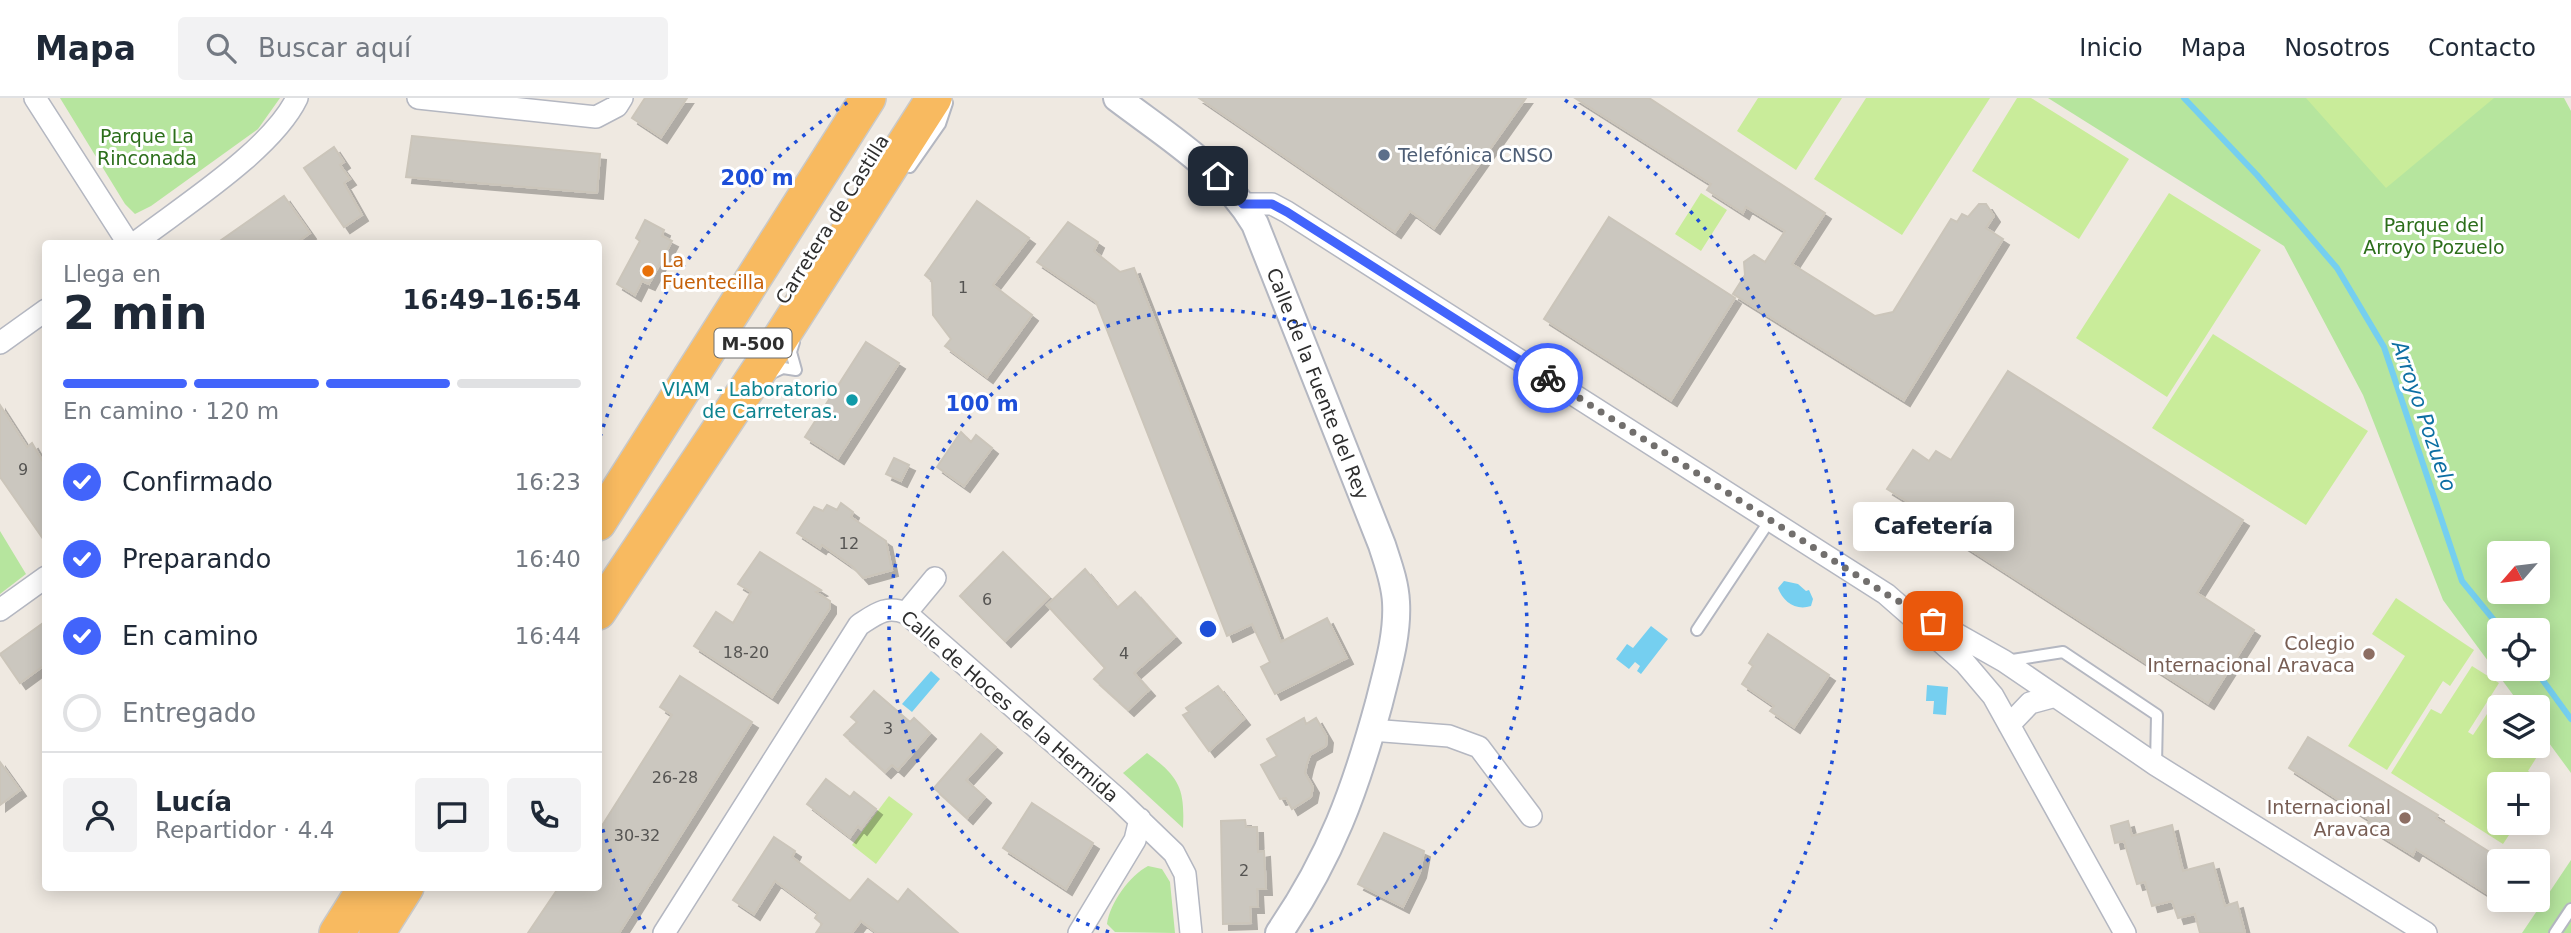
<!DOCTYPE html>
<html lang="es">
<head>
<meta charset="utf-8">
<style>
	body { margin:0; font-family:"DejaVu Sans",sans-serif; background:#f2f2f3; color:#1f2937; height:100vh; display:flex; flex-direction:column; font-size:26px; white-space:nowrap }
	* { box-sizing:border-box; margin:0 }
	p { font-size:23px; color:#747a83 }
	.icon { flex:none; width:38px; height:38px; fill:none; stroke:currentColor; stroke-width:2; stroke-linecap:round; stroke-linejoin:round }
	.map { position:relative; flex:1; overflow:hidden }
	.details { position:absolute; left:42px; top:142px; width:560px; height:651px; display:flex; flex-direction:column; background:#fff; border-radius:7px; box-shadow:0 4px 18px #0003 }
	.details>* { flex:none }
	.needle { width:46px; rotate:242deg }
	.controls { position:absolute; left:2487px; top:443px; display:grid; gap:14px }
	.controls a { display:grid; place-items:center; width:63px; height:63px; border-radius:7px; background:#fff; box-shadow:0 4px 18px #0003; font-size:35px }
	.pin { position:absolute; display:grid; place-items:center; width:60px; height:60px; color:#fff; margin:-30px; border-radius:14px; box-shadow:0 4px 10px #0006 }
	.courier { position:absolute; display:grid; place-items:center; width:70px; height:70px; margin:-35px; border:5px solid #4264fb; border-radius:50%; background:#fff; color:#222; box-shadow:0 2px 9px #0007 }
	.bubble { position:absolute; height:49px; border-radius:7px; background:#fff; box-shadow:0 4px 18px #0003; font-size:23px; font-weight:800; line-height:49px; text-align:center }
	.summary em { font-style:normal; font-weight:800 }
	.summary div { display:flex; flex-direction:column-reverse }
	.summary { display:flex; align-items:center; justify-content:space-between; height:119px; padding:0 21px }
	h1 { font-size:46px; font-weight:800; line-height:52px }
	.bar { display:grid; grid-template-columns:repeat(4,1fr); gap:10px 7px; align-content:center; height:84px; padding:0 21px }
	.bar i { height:9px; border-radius:5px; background:#e0e1e3 }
	.bar .active { background:#4264fb }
	.bar p { grid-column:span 4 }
	.line { display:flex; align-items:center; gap:18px; padding:0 21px; border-top:2px solid #e0e1e3 }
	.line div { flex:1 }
	.round { display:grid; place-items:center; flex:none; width:74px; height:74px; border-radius:7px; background:#f2f2f3 }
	ol { padding:0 21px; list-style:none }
	li { display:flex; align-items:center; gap:21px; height:77px }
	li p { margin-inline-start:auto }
	li .icon { padding:7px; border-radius:50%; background:#4264fb; color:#fff; stroke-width:4 }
	li:last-child { color:#747a83 }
	li i { width:38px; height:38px; border:4px solid #e0e1e3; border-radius:50% }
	header { display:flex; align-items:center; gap:42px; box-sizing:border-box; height:98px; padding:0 35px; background:#fff; border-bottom:2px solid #e0e1e3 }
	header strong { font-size:33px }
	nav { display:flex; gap:38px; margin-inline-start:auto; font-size:24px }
	.search { width:490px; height:63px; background:#f2f2f3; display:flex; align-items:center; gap:18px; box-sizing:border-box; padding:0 24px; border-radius:7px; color:#747a83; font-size:26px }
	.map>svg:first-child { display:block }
	.green { fill:#b6e59e; fill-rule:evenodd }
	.pitch { fill:#c9ec9a }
	.water { fill:#75cff0 }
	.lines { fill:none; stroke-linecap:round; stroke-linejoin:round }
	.stream { stroke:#75cff0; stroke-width:6 }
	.building { fill:#cbc7bf; stroke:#cbc5ba; stroke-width:2; filter:url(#shadow) }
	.service-casing { stroke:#b4b7c1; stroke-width:14 }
	.minor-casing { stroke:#b4b7c1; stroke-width:24 }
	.tertiary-casing { stroke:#b4b7c1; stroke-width:30 }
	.trunk-casing { stroke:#c9c9c9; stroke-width:38 }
	.service { stroke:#fff; stroke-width:10 }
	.minor { stroke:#fff; stroke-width:21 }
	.tertiary { stroke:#fff; stroke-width:26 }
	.trunk { stroke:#f8ba60; stroke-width:35 }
	.done { stroke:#726f6d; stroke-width:7; stroke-dasharray:0 12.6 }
	.route { stroke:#4264fb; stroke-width:9 }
	.ring { fill:none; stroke:#1d4ed8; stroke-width:3.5; stroke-dasharray:3.5 7 }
	.service-dot { fill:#5c6f8a; stroke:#fff; stroke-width:2.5 }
	.food-dot { fill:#e8710a; stroke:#fff; stroke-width:2.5 }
	.culture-dot { fill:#0f9aa8; stroke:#fff; stroke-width:2.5 }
	.education-dot { fill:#8d6e63; stroke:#fff; stroke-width:2.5 }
	.labels { text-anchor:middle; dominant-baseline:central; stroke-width:6; stroke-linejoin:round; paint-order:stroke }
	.number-label { font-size:16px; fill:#555452 }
	.shield { fill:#fff; stroke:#6d6d6d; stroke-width:2 }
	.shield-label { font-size:18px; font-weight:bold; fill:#2e2e2e }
	.park-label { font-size:19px; fill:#2c6e1b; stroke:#fff }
	.service-label { font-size:19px; fill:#4e5e75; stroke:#fff; text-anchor:start }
	.street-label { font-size:19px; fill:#2e2e2e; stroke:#fff }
	.food-label { font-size:19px; fill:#c56008; stroke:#fff; text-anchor:start }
	.culture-label { font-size:19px; fill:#0d838f; stroke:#fff; text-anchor:end }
	.education-label { font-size:19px; fill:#785e54; stroke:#fff; text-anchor:end }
	.water-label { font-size:21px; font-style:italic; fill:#0d6fa3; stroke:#fff }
	.centre { fill:#1d4ed8; stroke:#fff; stroke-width:3.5 }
	.ring-label { font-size:21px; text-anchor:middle; font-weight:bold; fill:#1d4ed8; stroke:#fff; stroke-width:6; stroke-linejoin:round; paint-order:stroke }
</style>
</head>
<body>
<header>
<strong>Mapa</strong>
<div class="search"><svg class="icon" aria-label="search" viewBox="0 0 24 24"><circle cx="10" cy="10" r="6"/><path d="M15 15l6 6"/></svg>Buscar aquí</div>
<nav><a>Inicio</a><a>Mapa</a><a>Nosotros</a><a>Contacto</a></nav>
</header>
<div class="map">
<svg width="2571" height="835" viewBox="0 0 2571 835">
	<defs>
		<filter id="shadow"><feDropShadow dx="6" dy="6" stdDeviation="0" flood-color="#0004"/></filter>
	</defs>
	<rect width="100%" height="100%" fill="#efe9e1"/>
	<path class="green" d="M 60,0 L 280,0 L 258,31 L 151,108 L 135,116 L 125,106 Z
		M 2048,0 L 2564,0 L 2571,13 L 2571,675 L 2538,630 L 2538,609 L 2522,609 L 2443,502 L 2363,297 L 2284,148 ZM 2499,455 L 2538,455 L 2538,494 L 2499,494 ZM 2499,532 L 2538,532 L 2538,570 L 2499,570 Z
		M 0,433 L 26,476 L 0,496 Z
		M 1147,655 C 1179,679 1185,690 1183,730 L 1123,675 Z
		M 2571,762 L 2571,835 L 2522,835 Z
		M 1148,768 L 1162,771 L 1170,784 L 1175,835 L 1115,834 L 1107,826 C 1110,805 1130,777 1148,768 Z"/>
	<path class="pitch" d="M 1758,0 L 1842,0 L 1796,72 L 1737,33 Z
		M 1866,0 L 1990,0 L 1902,137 L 1814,81 Z
		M 2017,0 L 2031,0 L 2129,61 L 2079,141 L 1972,73 Z
		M 2306,0 L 2494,0 L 2386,90 Z
		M 1701,95 L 1727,112 L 1701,153 L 1675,136 Z
		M 2169,95 L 2261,152 L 2167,299 L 2076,240 Z
		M 2213,236 L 2368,333 L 2306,427 L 2152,330 Z
		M 2396,500 L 2474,552 L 2450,588 L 2443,583 L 2387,672 L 2348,648 L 2405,558 L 2372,536 Z
		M 2472,568 L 2499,585 L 2468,634 L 2473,637 L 2491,610 L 2499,615 L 2499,648 L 2538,648 L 2538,641 L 2545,646 L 2528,673 L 2543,682 L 2538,691 L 2538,686 L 2499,686 L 2499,724 L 2517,725 L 2503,746 L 2391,675 L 2431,611 L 2441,616 Z
		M 889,698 L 913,716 L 876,766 L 852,747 Z"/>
	<path class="water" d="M 1784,483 L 1798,486 L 1806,493 L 1809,492 L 1813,501 L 1811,508 C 1796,513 1783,504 1778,490 Z
		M 1651,528 L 1668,541 L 1641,576 L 1637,573 L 1640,568 L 1635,564 L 1629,571 L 1616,561 L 1627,546 L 1633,550 Z
		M 931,573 L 940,581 L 912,614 L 902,606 Z
		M 1927,587 L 1948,589 L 1946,617 L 1933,616 L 1934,603 L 1926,603 Z"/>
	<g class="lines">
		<path class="stream" d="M 2184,0 L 2257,77 L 2337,170 L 2384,249 L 2462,483 L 2502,532
			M 2534,570 L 2571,621"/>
	</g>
	<path class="building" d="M 645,0 L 687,0 L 661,39 L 632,20 Z
		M 1199,0 L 1526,0 L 1434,130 L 1410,113 L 1395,134 Z
		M 1575,0 L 1649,0 L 1825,115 L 1792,166 L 1875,218 L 1893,214 L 1951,121 L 1957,124 L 1962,116 L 1968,119 L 1979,106 L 1986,106 L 1994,118 L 1986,130 L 2003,141 L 1904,302 L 1733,196 L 1745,177 L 1744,164 L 1754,157 L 1765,164 L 1785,133 L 1746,109 L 1743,115 L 1707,92 L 1711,86 Z
		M 412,38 L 600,56 L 597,95 L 406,79 Z
		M 334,49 L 344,64 L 340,67 L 350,81 L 344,85 L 362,117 L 344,129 L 304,70 Z
		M 284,98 L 310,135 L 296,145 L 217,145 Z
		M 977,103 L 1029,140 L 993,187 L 1032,217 L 987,279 L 945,248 L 951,241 L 933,217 L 932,183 L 925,177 Z
		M 1609,119 L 1735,200 L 1671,302 L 1544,221 Z
		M 645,122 L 664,132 L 662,138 L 672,143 L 649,186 L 642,183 L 635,197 L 617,186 L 640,143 L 636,140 Z
		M 1068,124 L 1098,144 L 1094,153 L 1120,174 L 1134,170 L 1281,544 L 1327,520 L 1347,560 L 1275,596 L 1261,569 L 1270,564 L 1252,526 L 1227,538 L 1096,204 L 1037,164 Z
		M 866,244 L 899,265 L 838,360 L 805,339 Z
		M 2008,273 L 2243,422 L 2197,495 L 2254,532 L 2208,605 L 1940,432 L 1944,426 L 1887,391 L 1913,352 L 1929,363 L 1936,353 L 1951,362 Z
		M 0,307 L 27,349 L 32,345 L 46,369 L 46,445 L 0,379 Z
		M 961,334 L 971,344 L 976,337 L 992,350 L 964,388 L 937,369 Z
		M 894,360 L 909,367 L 901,383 L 886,376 Z
		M 841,405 L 853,414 L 851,419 L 886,443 L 892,472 L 863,480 L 852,468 L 822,447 L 820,450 L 797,435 L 814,409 L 823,413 L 827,407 L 837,412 Z
		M 760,454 L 821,492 L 816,494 L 830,503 L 830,510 L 772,599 L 694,548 L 716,514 L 733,525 L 751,494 L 738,486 Z
		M 1003,454 L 1049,499 L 1005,543 L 960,498 Z
		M 1085,471 L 1117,510 L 1135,494 L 1175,539 L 1134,575 L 1149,592 L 1128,612 L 1094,581 L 1105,570 L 1047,507 Z
		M 46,523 L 46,566 L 20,585 L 0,556 Z
		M 1768,536 L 1829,577 L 1794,629 L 1770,613 L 1774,608 L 1742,586 L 1753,568 L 1749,565 Z
		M 680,578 L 752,624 L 619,835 L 528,835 L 559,789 L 598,789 L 598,734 L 672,617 L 660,609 Z
		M 1218,588 L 1244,621 L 1209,653 L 1183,617 L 1189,614 L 1186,610 Z
		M 874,593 L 910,624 L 914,620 L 930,635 L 898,672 L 892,667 L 885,674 L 844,637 L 857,624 L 851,619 Z
		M 1304,620 L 1306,626 L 1316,620 L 1327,639 L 1326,648 L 1310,657 L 1307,666 L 1305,675 L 1313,689 L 1311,699 L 1292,711 L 1286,700 L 1280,701 L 1261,667 L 1277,658 L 1267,641 Z
		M 981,636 L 996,649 L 966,682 L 985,699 L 967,720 L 934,690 Z
		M 2308,639 L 2438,717 L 2436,720 L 2499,760 L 2499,803 L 2416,751 L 2413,757 L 2366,728 L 2370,722 L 2289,670 Z
		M 0,664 L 20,692 L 0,707 Z
		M 826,681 L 850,699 L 854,694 L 876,711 L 861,731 L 858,728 L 850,739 L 807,706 Z
		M 1032,705 L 1093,745 L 1066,791 L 1003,750 Z
		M 1245,722 L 1246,729 L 1257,729 L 1258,754 L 1264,753 L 1266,791 L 1257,791 L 1258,809 L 1250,809 L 1251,825 L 1223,826 L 1221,723 Z
		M 2128,723 L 2132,738 L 2172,727 L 2183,773 L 2213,765 L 2225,808 L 2237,804 L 2245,835 L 2200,835 L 2195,816 L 2178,820 L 2172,803 L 2152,808 L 2145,784 L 2137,786 L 2124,743 L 2115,745 L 2111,728 Z
		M 1384,735 L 1424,753 L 1420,774 L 1403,809 L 1358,786 Z
		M 774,739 L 795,753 L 792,759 L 850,803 L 868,781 L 898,804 L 908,791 L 958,835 L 877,835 L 861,823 L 852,835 L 816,835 L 822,826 L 815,820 L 818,815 L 775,783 L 754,816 L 733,802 Z"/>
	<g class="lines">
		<g class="service-casing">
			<path id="service" d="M 910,69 L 940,26 L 947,5
				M 770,276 L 783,270 L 796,272 L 791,254 L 794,244
				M 1697,532 L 1770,422
				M 2006,563 L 2063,554 L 2157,617 L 2156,667
				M 2555,835 L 2571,811"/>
		</g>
		<g class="minor-casing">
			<path id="minor" d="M 35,0 L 128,145
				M 418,0 L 596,19 L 617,8 L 622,0
				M 1243,106 L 1272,106 L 1287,114 L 1886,496 L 1965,565 L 1993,598 L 2125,835
				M 135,145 C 183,108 272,52 297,0
				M 0,245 L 46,212
				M 0,512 L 46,479
				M 906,515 L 935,480
				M 1928,520 L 2004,563 L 2156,667 L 2426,835
				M 2009,627 L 2030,605 L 2052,599
				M 1371,632 L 1449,638 L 1479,649 L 1531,718
				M 664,835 L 859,527 C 876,516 886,507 906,515 L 1119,702 L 1174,755 L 1185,776 L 1191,835
				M 1079,835 L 1135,742 L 1140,721"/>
		</g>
		<g class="tertiary-casing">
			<g id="tertiary">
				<path id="s1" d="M 1117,0 C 1167,38 1222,71 1255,126 L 1382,447 C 1388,466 1395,484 1396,504 C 1398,538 1387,572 1379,605 C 1355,693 1331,759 1279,835"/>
			</g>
		</g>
		<g class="trunk-casing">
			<path id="trunk" d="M 598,425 L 868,0
				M 598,514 L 776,247 L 934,0
				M 337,835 L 366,789
				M 377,835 L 406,789"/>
		</g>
		<use href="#service" class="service"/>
		<use href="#minor" class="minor"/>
		<use href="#tertiary" class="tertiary"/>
		<use href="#trunk" class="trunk"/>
	</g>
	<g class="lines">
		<path class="done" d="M 1548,280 L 1886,496 L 1933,523"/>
		<path class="route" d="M 1218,78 L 1243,106 L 1272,106 L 1287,114 L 1548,280"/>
	</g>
	<g class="ring">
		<path d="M1109 834A319 319 0 1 1 1307 834"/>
		<path d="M645 831A638 638 0 0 1 600 723M600 339A638 638 0 0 1 851 2M1565 2A638 638 0 0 1 1771 831"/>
	</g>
	<circle class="service-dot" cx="1384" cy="57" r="7"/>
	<circle class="food-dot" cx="648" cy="173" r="7"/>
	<circle class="culture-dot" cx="852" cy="302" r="7"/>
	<g class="education-dot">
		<circle cx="2369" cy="556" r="7"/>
		<circle cx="2405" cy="720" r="7"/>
	</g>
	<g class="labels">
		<g class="number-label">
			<text x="963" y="189">1</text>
			<text x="23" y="371">9</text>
			<text x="849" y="445">12</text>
			<text x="987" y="501">6</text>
			<text x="746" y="554">18-20</text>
			<text x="1124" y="555">4</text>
			<text x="888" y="630">3</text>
			<text x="675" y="679">26-28</text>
			<text x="637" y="737">30-32</text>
			<text x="1244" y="772">2</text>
		</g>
		<rect class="shield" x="714.5" y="230.5" width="77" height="29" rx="5"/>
		<g class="shield-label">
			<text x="753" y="245">M-500</text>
		</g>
		<g class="park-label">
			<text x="147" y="38">Parque La<tspan x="147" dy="22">Rinconada</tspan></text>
			<text x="2434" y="127">Parque del<tspan x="2434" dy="22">Arroyo Pozuelo</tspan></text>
		</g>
		<g class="service-label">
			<text x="1398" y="57">Telefónica CNSO</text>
		</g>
		<g class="street-label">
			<text transform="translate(832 121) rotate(-58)">Carretera de Castilla</text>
			<text stroke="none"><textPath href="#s1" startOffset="360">Calle de la Fuente del Rey</textPath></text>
			<text transform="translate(1010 608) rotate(41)">Calle de Hoces de la Hermida</text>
		</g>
		<g class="food-label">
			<text x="662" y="162">La<tspan x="662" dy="22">Fuentecilla</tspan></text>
		</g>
		<g class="culture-label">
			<text x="838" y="291">VIAM - Laboratorio<tspan x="838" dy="22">de Carreteras.</tspan></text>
		</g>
		<g class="education-label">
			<text x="2355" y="545">Colegio<tspan x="2355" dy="22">Internacional Aravaca</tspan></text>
			<text x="2391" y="709">Internacional<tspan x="2391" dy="22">Aravaca</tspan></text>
		</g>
		<g class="water-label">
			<text transform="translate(2424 318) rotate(71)">Arroyo Pozuelo</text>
		</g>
	</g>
	<circle cx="1208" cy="531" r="10" class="centre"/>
	<g class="ring-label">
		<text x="757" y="87">200 m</text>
		<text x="982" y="313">100 m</text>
	</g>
</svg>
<div class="controls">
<a><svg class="needle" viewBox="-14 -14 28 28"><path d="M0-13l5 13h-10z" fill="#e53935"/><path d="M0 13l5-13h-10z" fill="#747a83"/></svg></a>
<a><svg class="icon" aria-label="locate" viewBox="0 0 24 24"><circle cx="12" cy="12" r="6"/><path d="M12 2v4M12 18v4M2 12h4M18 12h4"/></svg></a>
<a><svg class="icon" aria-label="layers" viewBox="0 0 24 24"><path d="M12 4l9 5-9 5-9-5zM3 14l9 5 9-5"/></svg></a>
<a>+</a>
<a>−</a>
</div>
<div class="pin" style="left:1933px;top:523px;background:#ea580c"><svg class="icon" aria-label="bag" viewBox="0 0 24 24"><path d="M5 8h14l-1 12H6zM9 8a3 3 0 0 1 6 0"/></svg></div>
<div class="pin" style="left:1218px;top:78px;background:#1f2937"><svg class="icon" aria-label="home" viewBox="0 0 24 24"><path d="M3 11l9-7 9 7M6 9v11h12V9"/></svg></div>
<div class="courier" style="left:1548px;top:280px"><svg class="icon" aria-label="bike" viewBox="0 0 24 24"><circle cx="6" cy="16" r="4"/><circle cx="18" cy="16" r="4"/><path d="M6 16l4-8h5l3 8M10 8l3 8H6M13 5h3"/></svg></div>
<div class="bubble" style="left:1853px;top:404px;width:161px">Cafetería</div>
<section class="details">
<div class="summary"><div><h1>2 min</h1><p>Llega en</p></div><em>16:49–16:54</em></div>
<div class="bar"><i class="active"></i><i class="active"></i><i class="active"></i><i></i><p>En camino · 120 m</p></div>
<ol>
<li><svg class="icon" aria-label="check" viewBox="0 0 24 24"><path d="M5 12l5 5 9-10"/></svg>Confirmado<p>16:23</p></li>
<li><svg class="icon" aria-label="check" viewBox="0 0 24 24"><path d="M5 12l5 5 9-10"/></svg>Preparando<p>16:40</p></li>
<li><svg class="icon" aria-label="check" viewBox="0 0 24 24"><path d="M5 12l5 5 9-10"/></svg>En camino<p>16:44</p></li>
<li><i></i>Entregado</li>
</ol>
<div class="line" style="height:126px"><a class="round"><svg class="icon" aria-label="person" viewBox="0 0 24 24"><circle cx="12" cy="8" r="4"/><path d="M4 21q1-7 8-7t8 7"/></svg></a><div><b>Lucía</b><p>Repartidor · 4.4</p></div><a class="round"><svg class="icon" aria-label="chat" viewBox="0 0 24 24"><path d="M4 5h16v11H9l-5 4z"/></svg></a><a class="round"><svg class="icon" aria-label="phone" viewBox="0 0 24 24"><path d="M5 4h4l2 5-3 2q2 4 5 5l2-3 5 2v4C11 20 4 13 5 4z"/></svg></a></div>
</section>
</div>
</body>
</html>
